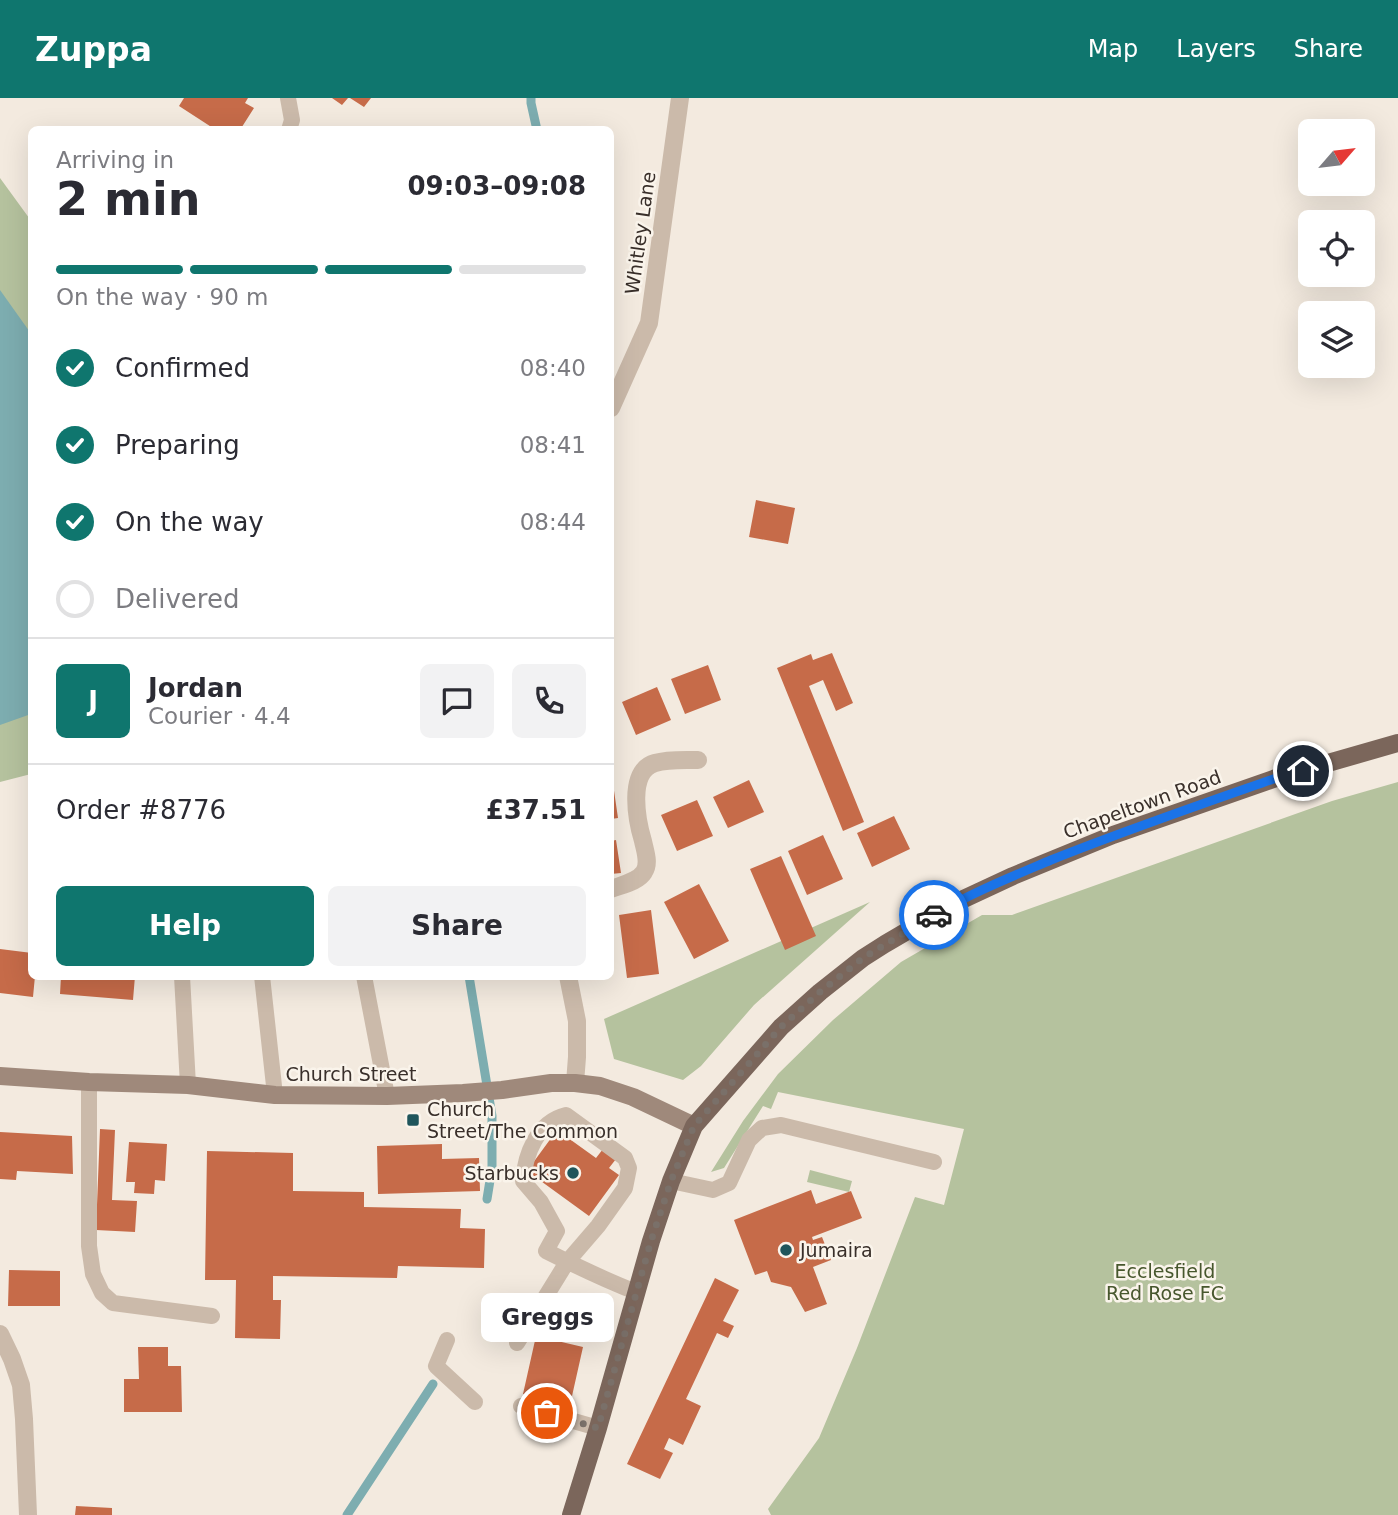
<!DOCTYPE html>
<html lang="en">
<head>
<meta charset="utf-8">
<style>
	body { margin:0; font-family:"DejaVu Sans",sans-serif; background:#f2f2f3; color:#2b2b33; height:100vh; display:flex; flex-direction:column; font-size:26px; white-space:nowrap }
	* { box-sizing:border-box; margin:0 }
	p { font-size:23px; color:#7c7c81 }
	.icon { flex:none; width:38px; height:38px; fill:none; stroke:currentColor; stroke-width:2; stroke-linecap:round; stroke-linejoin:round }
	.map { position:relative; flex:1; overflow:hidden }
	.sheet { position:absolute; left:28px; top:28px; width:586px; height:854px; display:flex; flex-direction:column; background:#fff; border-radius:10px; box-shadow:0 7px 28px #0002 }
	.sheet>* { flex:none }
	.needle { width:46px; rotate:62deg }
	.tools { position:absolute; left:1298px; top:21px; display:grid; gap:14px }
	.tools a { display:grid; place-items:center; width:77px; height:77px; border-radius:10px; background:#fff; box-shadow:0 7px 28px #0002; font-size:35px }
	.pin { position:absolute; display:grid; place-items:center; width:60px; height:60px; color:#fff; margin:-30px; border:4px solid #fff; border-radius:50%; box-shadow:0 2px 7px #0007 }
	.courier { position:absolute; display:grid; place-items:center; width:70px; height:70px; margin:-35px; border:5px solid #1a73e8; border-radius:50%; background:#fff; color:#222; box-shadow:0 2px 9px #0007 }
	.bubble { position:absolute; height:49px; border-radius:10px; background:#fff; box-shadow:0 7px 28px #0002; font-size:23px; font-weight:600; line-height:49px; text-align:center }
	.summary em { font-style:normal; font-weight:600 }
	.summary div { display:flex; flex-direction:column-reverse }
	.summary { display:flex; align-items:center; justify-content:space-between; height:119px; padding:0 28px }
	h1 { font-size:46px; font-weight:600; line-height:52px }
	.bar { display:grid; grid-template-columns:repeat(4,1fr); gap:10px 7px; align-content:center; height:84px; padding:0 28px }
	.bar i { height:9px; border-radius:5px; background:#e1e1e2 }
	.bar .active { background:#0f766e }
	.bar p { grid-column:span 4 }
	.line { display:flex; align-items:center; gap:18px; padding:0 28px; border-top:2px solid #e1e1e2 }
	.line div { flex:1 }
	.round { display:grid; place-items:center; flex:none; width:74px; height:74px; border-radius:10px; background:#f2f2f3 }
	ol { padding:0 28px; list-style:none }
	li { display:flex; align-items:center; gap:21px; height:77px }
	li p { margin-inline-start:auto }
	li .icon { padding:7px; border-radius:50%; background:#0f766e; color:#fff; stroke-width:4 }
	li:last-child { color:#7c7c81 }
	li i { width:38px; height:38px; border:4px solid #e1e1e2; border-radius:50% }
	.button { display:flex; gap:14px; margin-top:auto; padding:14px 28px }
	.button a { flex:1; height:80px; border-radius:10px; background:#0f766e; color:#fff; font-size:28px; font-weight:600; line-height:80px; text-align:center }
	.button a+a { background:#f2f2f3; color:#2b2b33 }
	header { display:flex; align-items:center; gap:42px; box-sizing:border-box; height:98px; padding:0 35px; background:#0f766e; color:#fff }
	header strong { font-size:33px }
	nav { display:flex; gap:38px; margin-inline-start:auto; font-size:24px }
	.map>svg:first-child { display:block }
	.green { fill:#b5c29e }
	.water { fill:#7dadb0 }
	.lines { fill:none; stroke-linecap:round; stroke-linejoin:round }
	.stream { stroke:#7dadb0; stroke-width:9 }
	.building { fill:#c66b49 }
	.service { stroke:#cbbaaa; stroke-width:16 }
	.minor { stroke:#cbbaaa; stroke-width:18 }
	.secondary { stroke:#9f897b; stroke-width:18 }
	.primary { stroke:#7b665b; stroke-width:18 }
	.done { stroke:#7a7069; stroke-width:7; stroke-dasharray:0 12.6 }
	.route { stroke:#1a73e8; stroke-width:9 }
	.poi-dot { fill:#1f555b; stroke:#faf4eb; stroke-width:2.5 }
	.labels { text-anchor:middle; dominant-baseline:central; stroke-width:5; stroke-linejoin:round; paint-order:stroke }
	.street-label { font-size:19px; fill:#392f2a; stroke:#faf4eb }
	.poi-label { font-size:19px; fill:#392f2a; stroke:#faf4eb; text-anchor:start }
	.park-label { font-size:19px; fill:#47572d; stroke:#faf4eb }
</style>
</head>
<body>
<header>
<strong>Zuppa</strong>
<nav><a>Map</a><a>Layers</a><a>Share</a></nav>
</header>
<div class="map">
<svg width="1398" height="1417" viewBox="0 0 1398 1417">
	<rect width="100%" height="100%" fill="#f3eadf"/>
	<path class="green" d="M 0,80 L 32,124 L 31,676 L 0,684 Z
		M 1398,684 L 1398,1417 L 771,1417 L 768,1411 L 819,1340 L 857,1250 L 915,1099 L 944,1107 L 964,1031 L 778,994 L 771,1011 L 763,1008 L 724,1070 L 711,1074 L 743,1023 L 778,976 L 833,922 L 901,864 L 982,817 L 1012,817 L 1332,703 Z
		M 870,804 L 754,907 L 701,968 L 683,982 L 614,961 L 604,921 Z
		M 810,1072 L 852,1083 L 849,1094 L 807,1084 Z"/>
	<path class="water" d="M 0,192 L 32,237 L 31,616 L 0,627 Z"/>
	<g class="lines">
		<path class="stream" d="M 531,0 L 531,5 L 537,32
			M 469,878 L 492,1018 L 492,1070 L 487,1101
			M 347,1417 L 433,1286"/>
	</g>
	<path class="building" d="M 184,0 L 248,0 L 245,5 L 254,10 L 240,32 L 216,32 L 179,8 Z
		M 332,0 L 348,0 L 342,7 Z
		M 350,0 L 371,0 L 364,9 Z
		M 756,402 L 795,410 L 788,446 L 749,439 Z
		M 832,555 L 853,605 L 836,613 L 823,582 L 809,588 L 864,724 L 843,733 L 777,570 L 811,556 L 813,562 Z
		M 708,567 L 721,602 L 685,616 L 671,581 Z
		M 657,589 L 671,622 L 636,637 L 622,604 Z
		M 611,679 L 612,679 L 618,720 L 611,721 Z
		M 749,682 L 764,714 L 728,730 L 713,699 Z
		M 697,702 L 713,738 L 677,753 L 661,717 Z
		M 894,718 L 910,751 L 872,769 L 857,735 Z
		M 823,737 L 843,781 L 807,797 L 788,753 Z
		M 616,742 L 621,775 L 611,776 L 611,743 Z
		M 781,758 L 816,838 L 785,852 L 750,771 Z
		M 699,786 L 729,843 L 694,861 L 664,804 Z
		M 651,812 L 659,876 L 627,880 L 619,817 Z
		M 0,851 L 32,855 L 32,878 L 35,878 L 33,899 L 0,895 Z
		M 61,878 L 135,878 L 133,902 L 60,896 Z
		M 100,1031 L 115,1032 L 112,1102 L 137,1103 L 135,1134 L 96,1132 Z
		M 557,1032 L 596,1060 L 603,1051 L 616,1061 L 609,1070 L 619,1077 L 589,1118 L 527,1073 Z
		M 0,1034 L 72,1038 L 73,1076 L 17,1073 L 16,1082 L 0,1081 Z
		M 129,1044 L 167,1046 L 165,1083 L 155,1082 L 154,1096 L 134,1095 L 135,1084 L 126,1084 Z
		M 442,1046 L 442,1061 L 479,1060 L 480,1093 L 378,1096 L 377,1048 Z
		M 207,1053 L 293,1055 L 293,1093 L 364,1094 L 364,1109 L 461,1111 L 460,1130 L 485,1131 L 484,1170 L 398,1168 L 397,1180 L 273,1178 L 273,1202 L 281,1202 L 280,1241 L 235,1240 L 236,1182 L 205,1182 Z
		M 811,1092 L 816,1106 L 851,1093 L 862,1120 L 812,1139 L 813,1142 L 822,1139 L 831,1162 L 813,1169 L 827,1206 L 805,1214 L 791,1189 L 771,1184 L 767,1173 L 755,1177 L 734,1122 Z
		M 9,1172 L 60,1173 L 60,1208 L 8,1208 Z
		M 715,1180 L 739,1192 L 723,1223 L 734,1228 L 728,1240 L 717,1235 L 686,1301 L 701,1308 L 683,1347 L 669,1340 L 664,1351 L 673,1355 L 660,1381 L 627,1366 Z
		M 536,1238 L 583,1249 L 570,1307 L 523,1296 Z
		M 138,1249 L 168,1249 L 168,1268 L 181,1268 L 182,1314 L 124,1314 L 124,1281 L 139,1281 Z
		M 76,1408 L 112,1410 L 112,1417 L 75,1417 Z"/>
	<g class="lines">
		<path class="service" d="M 288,0 L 292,22 L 289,32
			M 182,878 L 188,987
			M 262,878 L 275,997
			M 364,878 L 387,998
			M 89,984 L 89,1148 L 93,1176 L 102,1195 L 113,1205 L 212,1218
			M 671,1083 L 713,1092 L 729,1085 L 749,1042 L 762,1030 L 781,1027 L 934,1064
			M 447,1242 L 436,1268 L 475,1304
			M 517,1245 L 567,1164 L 598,1128 L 625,1090 L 629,1070 L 625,1060 L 566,1017 C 537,1024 525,1057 523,1083 L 541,1104 L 557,1133 L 546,1153 C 576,1168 605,1182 636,1194
			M 521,1308 L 598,1330"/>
		<path class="minor" d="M 611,310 L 649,225 L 680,0
			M 611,791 C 621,787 638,784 644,774 C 650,765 645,753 643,743 C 637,723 627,673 655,665 C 668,661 684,662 698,662
			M 568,878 L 577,923 L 577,959 L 575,985
			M 0,1236 L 12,1261 L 21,1287 L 24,1321 L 28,1417"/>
		<path class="secondary" d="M 0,978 L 89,984 L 188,987 L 275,997 L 387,998 L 463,995 L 502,992 L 551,985 L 575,985 L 600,988 L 633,999 L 694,1028"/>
		<path class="primary" d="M 571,1417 L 598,1330 L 651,1143 L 671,1083 L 694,1028 L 781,929 L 820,894 L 863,860 L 885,846 L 955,805 L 1013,778 L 1113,737 L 1279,679 L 1398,645"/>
	</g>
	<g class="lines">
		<path class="done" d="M 547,1315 L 598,1330 L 651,1143 L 671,1083 L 694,1028 L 781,929 L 820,894 L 863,860 L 934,817"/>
		<path class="route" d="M 934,817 C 971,795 1011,779 1051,762 C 1126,732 1202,706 1279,679 L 1303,673"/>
	</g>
	<g class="poi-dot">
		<rect x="406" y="1015" width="14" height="14" rx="3.5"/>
		<circle cx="573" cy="1075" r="7"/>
		<circle cx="786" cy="1152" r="7"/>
	</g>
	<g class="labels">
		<g class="street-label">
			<text transform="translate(640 135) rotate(-82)">Whitley Lane</text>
			<text transform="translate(1142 706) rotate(-20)">Chapeltown Road</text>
			<text x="351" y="976">Church Street</text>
		</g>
		<g class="poi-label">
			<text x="427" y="1011">Church<tspan x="427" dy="22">Street/The Common</tspan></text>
			<text x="559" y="1075" text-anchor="end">Starbucks</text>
			<text x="800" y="1152">Jumaira</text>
		</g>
		<g class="park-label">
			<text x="1165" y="1173">Ecclesfield<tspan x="1165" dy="22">Red Rose FC</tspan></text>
		</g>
	</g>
</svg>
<div class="tools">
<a><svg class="needle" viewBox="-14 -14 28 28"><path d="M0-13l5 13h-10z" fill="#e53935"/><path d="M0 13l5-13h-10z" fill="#7c7c81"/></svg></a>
<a><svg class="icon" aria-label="locate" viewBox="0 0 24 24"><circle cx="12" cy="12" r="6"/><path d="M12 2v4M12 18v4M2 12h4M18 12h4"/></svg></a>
<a><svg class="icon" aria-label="layers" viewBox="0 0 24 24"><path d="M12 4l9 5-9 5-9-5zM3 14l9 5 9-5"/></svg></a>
</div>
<div class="pin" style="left:547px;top:1315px;background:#ea580c"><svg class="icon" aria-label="bag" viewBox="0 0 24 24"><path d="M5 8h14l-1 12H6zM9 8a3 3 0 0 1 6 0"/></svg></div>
<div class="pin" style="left:1303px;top:673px;background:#1f2937"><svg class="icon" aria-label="home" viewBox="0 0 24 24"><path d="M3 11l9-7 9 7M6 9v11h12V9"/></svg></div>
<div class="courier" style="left:934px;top:817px"><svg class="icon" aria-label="car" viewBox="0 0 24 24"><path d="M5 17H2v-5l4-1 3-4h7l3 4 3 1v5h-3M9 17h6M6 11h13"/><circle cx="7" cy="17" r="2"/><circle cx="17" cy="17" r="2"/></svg></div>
<div class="bubble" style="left:481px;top:1195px;width:133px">Greggs</div>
<section class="sheet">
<div class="summary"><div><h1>2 min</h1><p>Arriving in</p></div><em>09:03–09:08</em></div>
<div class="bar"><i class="active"></i><i class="active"></i><i class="active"></i><i></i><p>On the way · 90 m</p></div>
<ol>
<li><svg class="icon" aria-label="check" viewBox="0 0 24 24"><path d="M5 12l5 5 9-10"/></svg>Confirmed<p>08:40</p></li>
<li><svg class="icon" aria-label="check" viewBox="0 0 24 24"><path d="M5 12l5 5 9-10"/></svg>Preparing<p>08:41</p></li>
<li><svg class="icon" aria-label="check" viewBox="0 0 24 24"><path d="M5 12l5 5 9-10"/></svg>On the way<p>08:44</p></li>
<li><i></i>Delivered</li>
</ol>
<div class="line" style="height:126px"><b class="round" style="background:#0f766e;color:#fff">J</b><div><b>Jordan</b><p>Courier · 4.4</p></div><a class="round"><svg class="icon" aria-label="chat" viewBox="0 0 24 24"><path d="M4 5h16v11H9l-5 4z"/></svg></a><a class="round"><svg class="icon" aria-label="phone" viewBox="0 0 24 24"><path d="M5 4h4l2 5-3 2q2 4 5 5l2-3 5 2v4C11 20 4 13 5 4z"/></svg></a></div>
<div class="line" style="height:91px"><div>Order #8776</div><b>£37.51</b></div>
<div class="button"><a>Help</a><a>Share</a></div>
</section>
</div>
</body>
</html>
